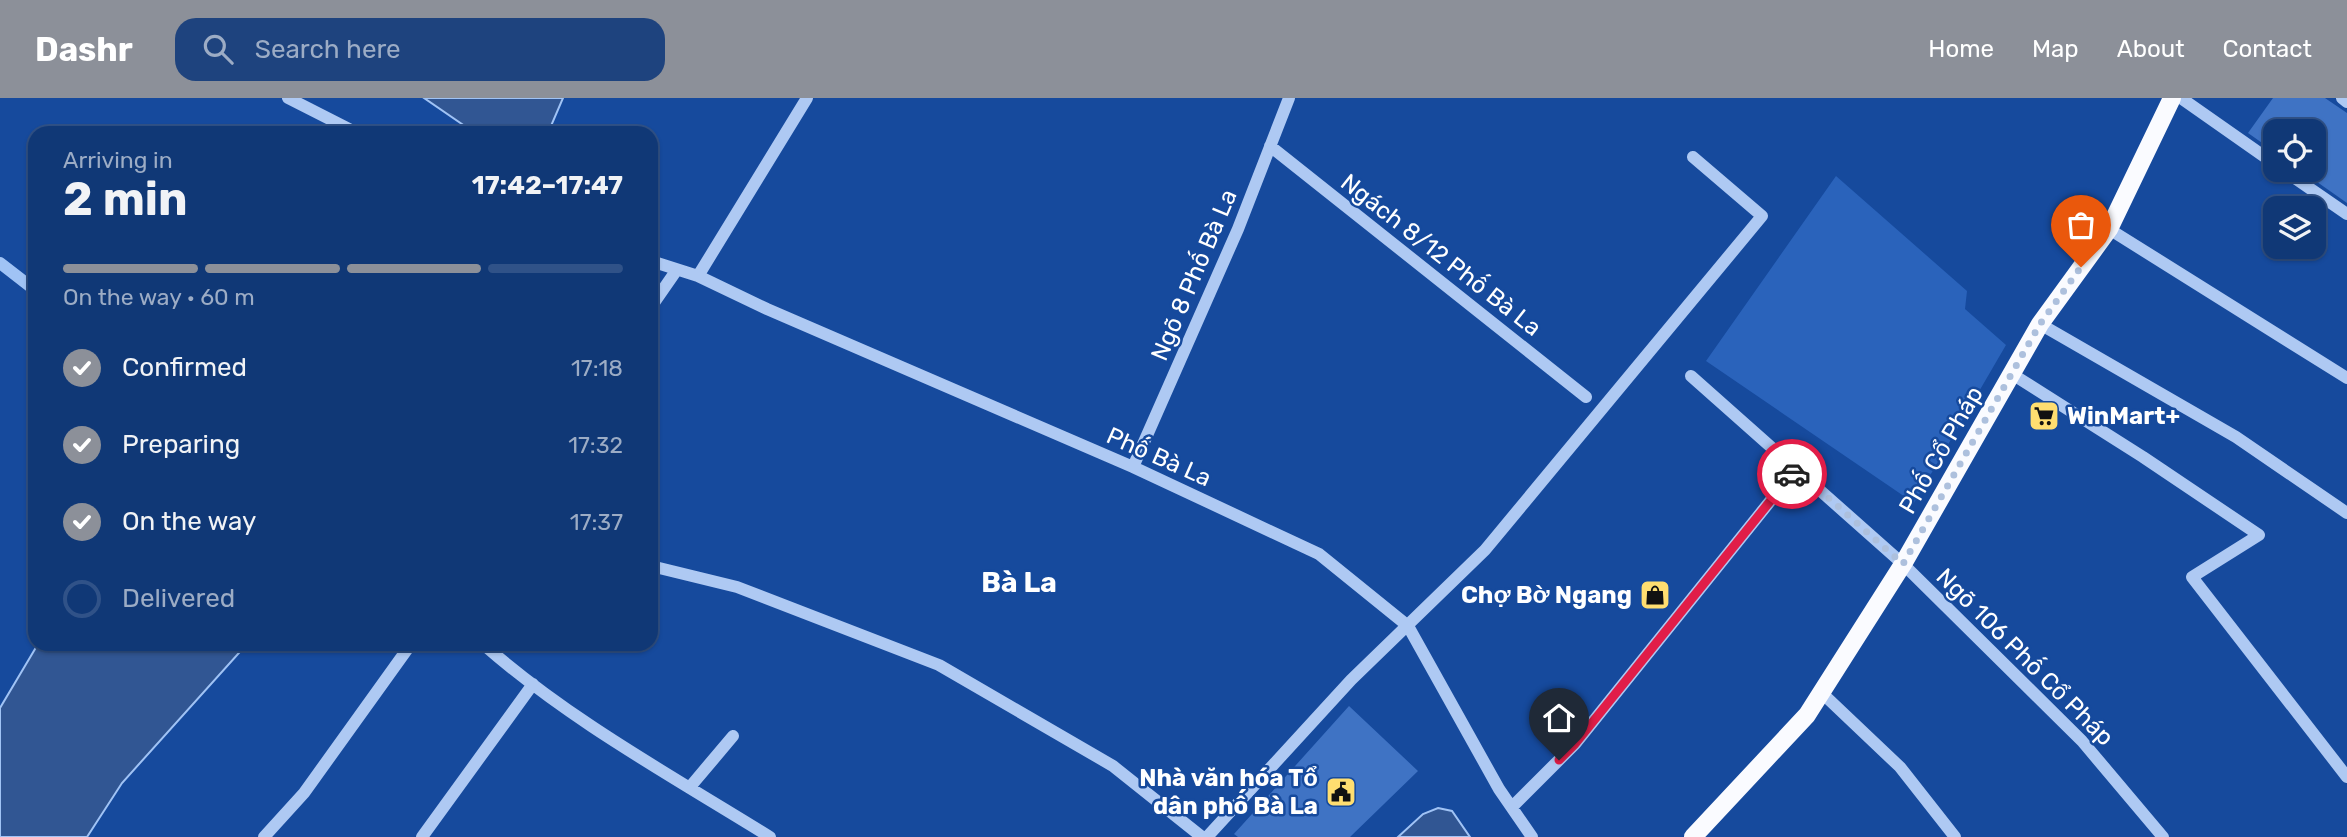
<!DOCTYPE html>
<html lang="en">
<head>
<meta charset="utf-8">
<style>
	body { margin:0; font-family:Rubik,sans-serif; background:#1e437e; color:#f1f3f6; height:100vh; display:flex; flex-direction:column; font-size:26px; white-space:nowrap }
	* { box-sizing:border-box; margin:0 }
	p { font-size:23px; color:#9cacc5 }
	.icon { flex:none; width:38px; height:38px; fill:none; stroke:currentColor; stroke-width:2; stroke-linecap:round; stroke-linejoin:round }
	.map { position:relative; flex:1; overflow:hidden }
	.side { position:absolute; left:28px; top:28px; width:630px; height:525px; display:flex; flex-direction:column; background:#103876; border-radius:21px; box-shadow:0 2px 5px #0004,0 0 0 2px #305288 }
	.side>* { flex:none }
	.controls { position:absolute; left:2263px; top:21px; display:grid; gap:14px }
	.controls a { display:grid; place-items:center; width:63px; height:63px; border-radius:14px; background:#103876; box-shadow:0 2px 5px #0004,0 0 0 2px #305288; font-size:35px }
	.pin { position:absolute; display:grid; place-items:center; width:60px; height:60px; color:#fff; margin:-72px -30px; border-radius:50% 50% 50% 0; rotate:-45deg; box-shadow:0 0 7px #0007 }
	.pin .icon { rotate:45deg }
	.courier { position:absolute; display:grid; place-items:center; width:70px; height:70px; margin:-35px; border:5px solid #e11d48; border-radius:50%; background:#fff; color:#222; box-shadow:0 2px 9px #0007 }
	.summary em { font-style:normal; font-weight:700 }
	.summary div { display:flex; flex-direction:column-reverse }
	.summary { display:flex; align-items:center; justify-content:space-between; height:119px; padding:0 35px }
	h1 { font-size:46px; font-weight:700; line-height:52px }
	.bar { display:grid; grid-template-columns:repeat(4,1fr); gap:10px 7px; align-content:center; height:84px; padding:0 35px }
	.bar i { height:9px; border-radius:5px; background:#305288 }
	.bar .active { background:#8c9099 }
	.bar p { grid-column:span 4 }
	ol { padding:0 35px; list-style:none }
	li { display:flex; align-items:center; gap:21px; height:77px }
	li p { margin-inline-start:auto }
	li .icon { padding:7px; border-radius:50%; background:#8c9099; color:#fff; stroke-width:4 }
	li:last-child { color:#9cacc5 }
	li i { width:38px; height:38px; border:4px solid #305288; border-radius:50% }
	header { display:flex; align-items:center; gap:42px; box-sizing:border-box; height:98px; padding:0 35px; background:#8c9099; color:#fff }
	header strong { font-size:33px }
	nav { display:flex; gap:38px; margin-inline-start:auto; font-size:24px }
	.search { width:490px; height:63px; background:#1e437e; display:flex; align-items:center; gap:18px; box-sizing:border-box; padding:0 24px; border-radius:21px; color:#9cacc5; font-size:26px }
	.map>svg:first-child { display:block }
	.green { fill:#2a63bb }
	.water { fill:#315693; stroke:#a0c3f5; stroke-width:2 }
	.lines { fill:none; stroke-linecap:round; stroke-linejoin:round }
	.stream { stroke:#a0c3f5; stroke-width:12 }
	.building { fill:#3f73c4 }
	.minor { stroke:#aec9f3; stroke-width:12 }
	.major { stroke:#fafbff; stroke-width:18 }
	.done { stroke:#adc0dd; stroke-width:7; stroke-dasharray:0 12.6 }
	.route { stroke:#e11d48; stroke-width:9 }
	.labels { text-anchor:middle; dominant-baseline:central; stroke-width:5; stroke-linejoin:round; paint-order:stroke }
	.street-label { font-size:24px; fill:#fff; stroke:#164a9d }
	.poi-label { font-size:24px; font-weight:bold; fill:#fff; stroke:#164a9d; text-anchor:end }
	.quarter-label { font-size:28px; font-weight:bold; fill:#fff; stroke:#164a9d }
</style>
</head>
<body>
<header>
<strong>Dashr</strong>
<div class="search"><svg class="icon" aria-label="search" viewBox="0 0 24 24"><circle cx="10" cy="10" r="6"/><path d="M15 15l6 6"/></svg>Search here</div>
<nav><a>Home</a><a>Map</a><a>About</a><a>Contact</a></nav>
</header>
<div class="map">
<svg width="2347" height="739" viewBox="0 0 2347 739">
	<rect width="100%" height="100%" fill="#164a9d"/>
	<path class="green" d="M 1836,78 L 1967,193 L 1965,211 L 2006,247 L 1914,405 L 1706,263 Z"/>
	<path class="water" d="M 424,0 L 563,0 L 548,35 L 475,35 Z
		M 38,546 L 247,546 L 122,685 L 87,739 L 0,739 L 0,610 Z
		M 1438,710 L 1452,713 L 1470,739 L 1398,739 L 1423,716 Z"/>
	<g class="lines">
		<path class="stream" d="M 0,165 L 31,189"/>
	</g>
	<path class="building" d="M 2273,0 L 2325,0 L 2347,15 L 2347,105 L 2300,72 L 2314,72 L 2314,33 L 2275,33 L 2275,54 L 2248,35 Z
		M 1349,608 L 1418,673 L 1350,739 L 1238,739 L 1234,736 Z"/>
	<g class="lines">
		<path class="minor" d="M 288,0 L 357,35
			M 2181,0 L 2275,66
			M 2342,0 L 2347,4
			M 1270,48 L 1586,299
			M 2283,72 L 2347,116
			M 2109,131 L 2347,280
			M 651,163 L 698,178 L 767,211 L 1133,369 L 1319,456 L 1408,528 L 1499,691 L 1532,739
			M 698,178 L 807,0
			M 651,209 L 676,173
			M 2040,226 L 2236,339 L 2347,415
			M 2012,276 L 2143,359 L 2259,437 L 2192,479 L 2347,679
			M 1691,278 L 1903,466 L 2082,643 L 2163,739
			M 1133,369 L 1238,131 L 1289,0
			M 651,468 L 737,489 L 939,567 L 1113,668 L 1202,739
			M 483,546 C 569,622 672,678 770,739
			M 1822,595 L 1900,669 L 1955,739
			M 690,689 L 733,638
			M 1512,709 L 1575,646 L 1796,371
			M 264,739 L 304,695 L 411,546
			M 422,739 L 533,586
			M 1207,739 L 1351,582 L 1485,452 L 1762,118 L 1693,59"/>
		<path class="major" d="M 1693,739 L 1807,617 L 1903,466 L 2040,226 L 2109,131 L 2172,0"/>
	</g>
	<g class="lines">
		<path class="done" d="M 1792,376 L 1796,371 L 1903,466 L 2040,226 L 2081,169"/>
		<path class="route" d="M 1559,662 L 1575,646 L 1792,376"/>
	</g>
	<defs>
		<g id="supermarket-square" transform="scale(1.575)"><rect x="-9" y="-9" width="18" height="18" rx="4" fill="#ffde70" stroke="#164a9d"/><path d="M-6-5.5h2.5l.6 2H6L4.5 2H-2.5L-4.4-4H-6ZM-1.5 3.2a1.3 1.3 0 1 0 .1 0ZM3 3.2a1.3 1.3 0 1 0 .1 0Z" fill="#111"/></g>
		<g id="shop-square" transform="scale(1.575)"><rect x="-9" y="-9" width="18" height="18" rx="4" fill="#ffde70" stroke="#164a9d"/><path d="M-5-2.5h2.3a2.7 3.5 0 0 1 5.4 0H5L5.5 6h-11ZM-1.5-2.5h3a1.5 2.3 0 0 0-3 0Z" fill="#111"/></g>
		<g id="civic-square" transform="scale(1.575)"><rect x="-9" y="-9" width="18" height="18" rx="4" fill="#ffde70" stroke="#164a9d"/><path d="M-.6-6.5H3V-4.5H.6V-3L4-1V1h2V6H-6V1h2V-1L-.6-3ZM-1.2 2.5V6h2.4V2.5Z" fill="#111"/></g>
	</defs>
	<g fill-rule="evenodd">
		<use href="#supermarket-square" x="2044" y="318"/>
		<use href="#shop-square" x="1655" y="497"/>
		<use href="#civic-square" x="1341" y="694"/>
	</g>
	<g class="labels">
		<g class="street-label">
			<text transform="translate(1441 157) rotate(38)">Ngách 8/12 Phố Bà La</text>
			<text transform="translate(1194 177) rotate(-67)">Ngõ 8 Phố Bà La</text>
			<text transform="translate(1941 352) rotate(-60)">Phố Cổ Pháp</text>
			<text transform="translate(1159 359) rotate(24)">Phố Bà La</text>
			<text transform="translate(2025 559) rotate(45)">Ngõ 106 Phố Cổ Pháp</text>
		</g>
		<g class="poi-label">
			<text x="2067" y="318" text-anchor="start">WinMart+</text>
			<text x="1632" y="497">Chợ Bờ Ngang</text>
			<text x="1318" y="680">Nhà văn hóa Tổ<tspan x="1318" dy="28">dân phố Bà La</tspan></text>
		</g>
		<g class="quarter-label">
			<text x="1019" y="484">Bà La</text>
		</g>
	</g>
</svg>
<div class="controls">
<a><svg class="icon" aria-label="locate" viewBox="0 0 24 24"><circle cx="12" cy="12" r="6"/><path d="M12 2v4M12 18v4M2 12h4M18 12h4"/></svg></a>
<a><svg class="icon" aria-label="layers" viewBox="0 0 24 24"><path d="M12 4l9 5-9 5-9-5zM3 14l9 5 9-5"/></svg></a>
</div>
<div class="pin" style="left:2081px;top:169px;background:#ea580c"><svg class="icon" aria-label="bag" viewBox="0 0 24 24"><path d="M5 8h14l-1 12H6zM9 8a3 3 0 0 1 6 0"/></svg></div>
<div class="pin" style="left:1559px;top:662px;background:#1f2937"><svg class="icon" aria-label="home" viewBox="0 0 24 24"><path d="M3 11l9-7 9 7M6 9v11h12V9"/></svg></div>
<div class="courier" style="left:1792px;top:376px"><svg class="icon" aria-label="car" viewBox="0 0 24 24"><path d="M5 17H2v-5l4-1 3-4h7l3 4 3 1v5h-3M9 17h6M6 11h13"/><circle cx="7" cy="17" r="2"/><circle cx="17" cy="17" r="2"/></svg></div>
<section class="side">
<div class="summary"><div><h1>2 min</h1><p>Arriving in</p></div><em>17:42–17:47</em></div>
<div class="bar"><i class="active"></i><i class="active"></i><i class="active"></i><i></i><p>On the way · 60 m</p></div>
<ol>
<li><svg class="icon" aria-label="check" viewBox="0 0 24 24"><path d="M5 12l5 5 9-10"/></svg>Confirmed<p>17:18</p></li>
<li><svg class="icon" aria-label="check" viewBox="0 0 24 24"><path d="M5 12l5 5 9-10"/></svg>Preparing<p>17:32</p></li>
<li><svg class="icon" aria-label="check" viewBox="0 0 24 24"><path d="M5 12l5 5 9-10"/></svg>On the way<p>17:37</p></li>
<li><i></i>Delivered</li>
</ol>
</section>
</div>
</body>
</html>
